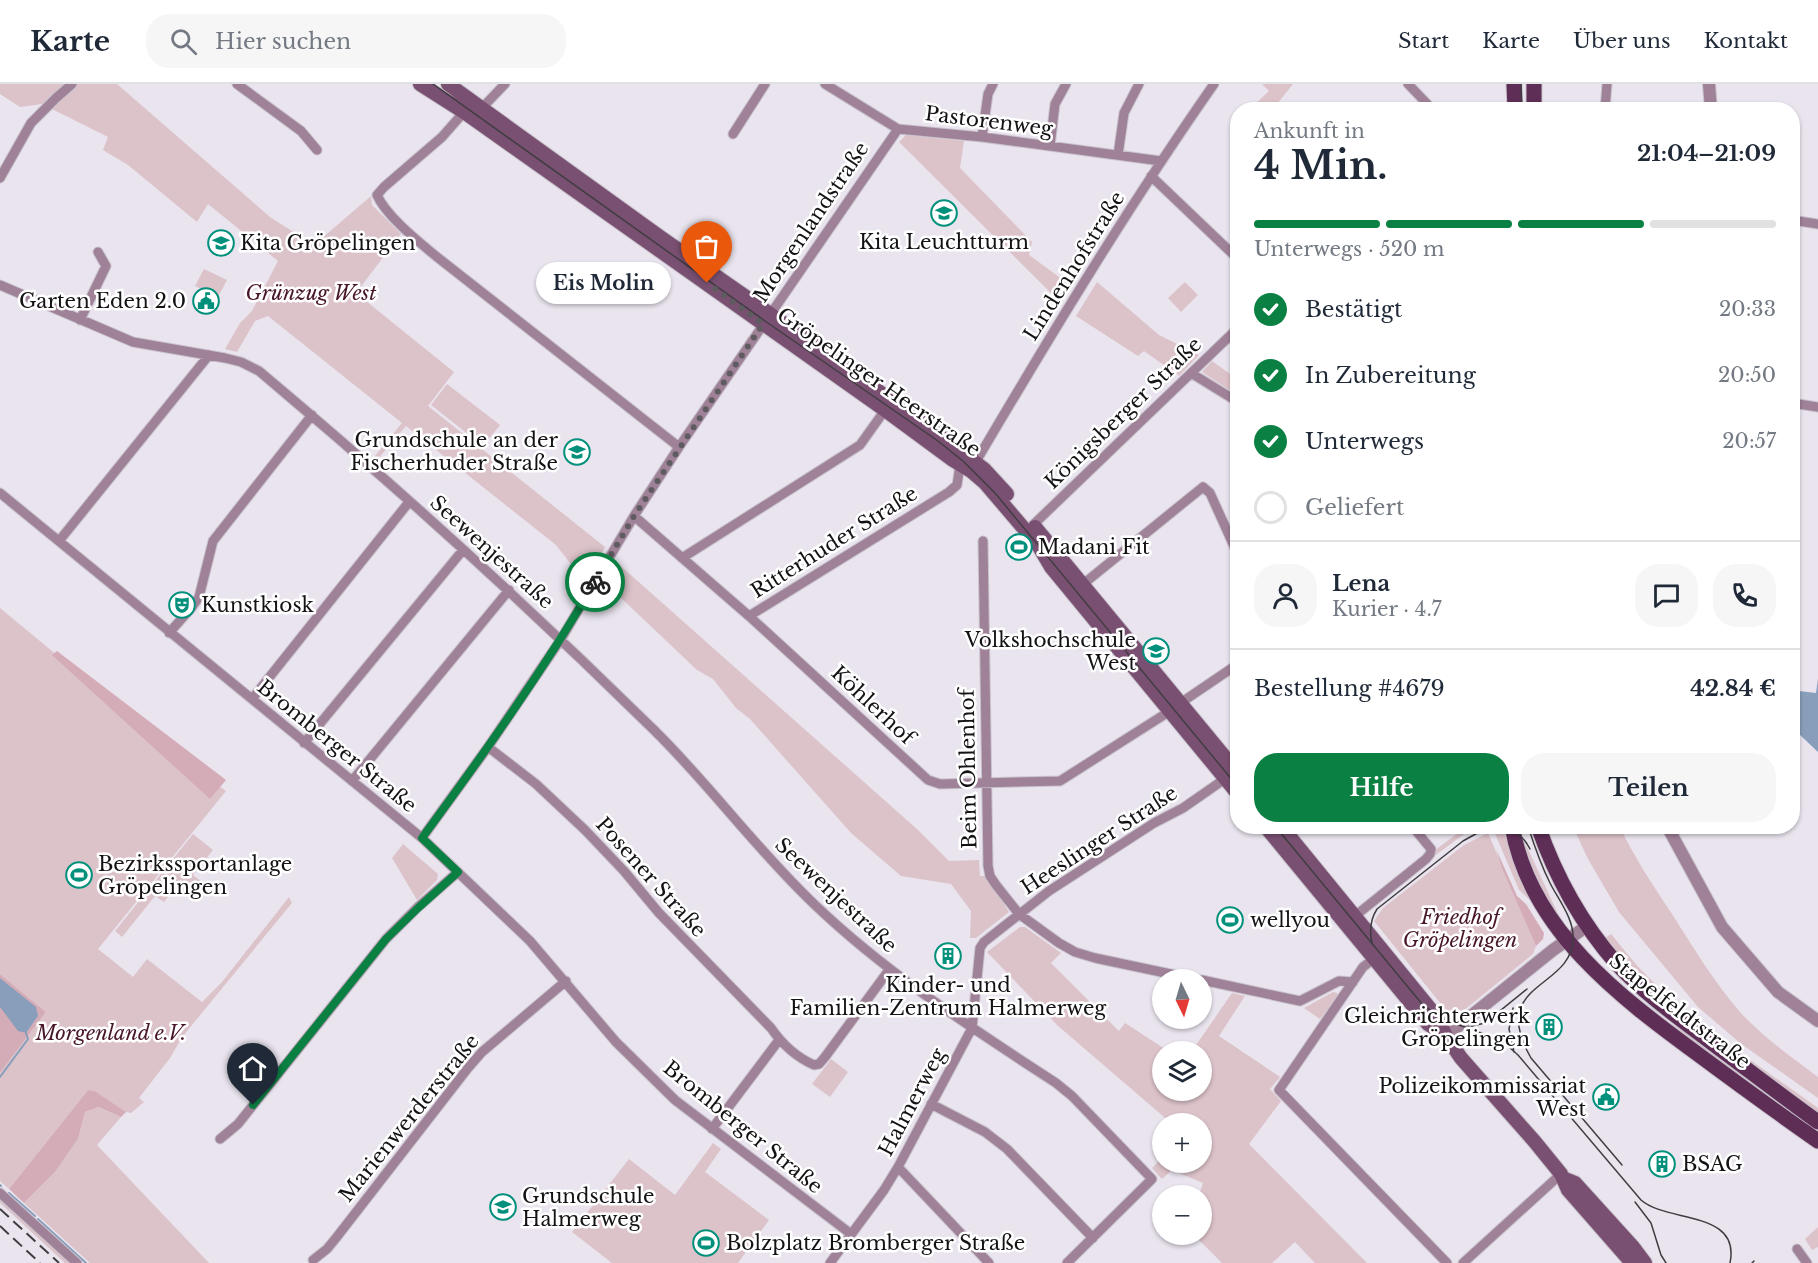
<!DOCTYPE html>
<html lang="de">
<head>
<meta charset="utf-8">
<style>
	body { margin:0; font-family:"Libre Baskerville",serif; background:#f6f6f7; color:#1f2937; height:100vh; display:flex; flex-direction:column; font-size:22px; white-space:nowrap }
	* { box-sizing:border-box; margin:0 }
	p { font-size:20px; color:#747a83 }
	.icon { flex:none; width:33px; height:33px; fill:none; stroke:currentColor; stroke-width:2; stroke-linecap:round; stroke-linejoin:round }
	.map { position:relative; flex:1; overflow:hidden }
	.panel { position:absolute; left:1230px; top:18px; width:570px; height:732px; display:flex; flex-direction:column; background:#fff; border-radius:24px; box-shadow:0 2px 4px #0004 }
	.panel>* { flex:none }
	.needle { width:39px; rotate:175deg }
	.controls { position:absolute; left:1152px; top:885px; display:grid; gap:12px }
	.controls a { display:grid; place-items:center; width:60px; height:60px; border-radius:50%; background:#fff; box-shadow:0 2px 4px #0004; font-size:30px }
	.pin { position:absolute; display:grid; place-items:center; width:51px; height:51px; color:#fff; margin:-62px -26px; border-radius:50% 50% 50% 0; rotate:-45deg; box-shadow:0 0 6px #0007 }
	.pin .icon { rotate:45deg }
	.courier { position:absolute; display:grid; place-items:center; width:60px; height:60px; margin:-30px; border:4px solid #0b8043; border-radius:50%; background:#fff; color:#222; box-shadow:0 2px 8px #0007 }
	.bubble { position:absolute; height:42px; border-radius:21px; background:#fff; box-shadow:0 2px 4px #0004; font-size:20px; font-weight:800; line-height:42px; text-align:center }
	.head em { font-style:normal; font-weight:800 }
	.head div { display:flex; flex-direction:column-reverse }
	.head { display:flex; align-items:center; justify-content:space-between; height:102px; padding:0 24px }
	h1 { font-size:39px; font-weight:800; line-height:45px }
	.bar { display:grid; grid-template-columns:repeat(4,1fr); gap:9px 6px; align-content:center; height:72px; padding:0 24px }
	.bar i { height:8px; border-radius:4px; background:#e0e1e3 }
	.bar .current { background:#0b8043 }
	.bar p { grid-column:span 4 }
	.line { display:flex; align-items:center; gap:15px; padding:0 24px; border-top:2px solid #e0e1e3 }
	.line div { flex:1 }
	.round { display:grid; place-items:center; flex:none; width:63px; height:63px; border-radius:24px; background:#f6f6f7 }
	ol { padding:0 24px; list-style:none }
	li { display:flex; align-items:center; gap:18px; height:66px }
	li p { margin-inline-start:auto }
	li .icon { padding:6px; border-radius:50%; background:#0b8043; color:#fff; stroke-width:4 }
	li:last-child { color:#747a83 }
	li i { width:33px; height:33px; border:3px solid #e0e1e3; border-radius:50% }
	.action { display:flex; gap:12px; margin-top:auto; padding:12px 24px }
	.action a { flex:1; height:69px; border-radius:24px; background:#0b8043; color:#fff; font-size:24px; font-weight:800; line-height:69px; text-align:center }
	.action a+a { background:#f6f6f7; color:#1f2937 }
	header { display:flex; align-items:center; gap:36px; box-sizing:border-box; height:84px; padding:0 30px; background:#fff; border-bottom:2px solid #e0e1e3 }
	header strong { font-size:28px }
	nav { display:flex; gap:33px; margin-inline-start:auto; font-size:21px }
	.search { width:420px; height:54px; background:#f6f6f7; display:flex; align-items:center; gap:15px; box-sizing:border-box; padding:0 21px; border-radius:24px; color:#747a83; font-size:22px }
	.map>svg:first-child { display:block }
	.green { fill:#dcc3c9 }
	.forest { fill:#d4acb7 }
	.water { fill:#889eba }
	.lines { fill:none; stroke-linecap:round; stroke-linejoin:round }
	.stream { stroke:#889eba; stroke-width:2 }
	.minor-casing { stroke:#c7c2cb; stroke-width:11 }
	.tertiary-casing { stroke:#c7c2cb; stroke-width:14 }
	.secondary-casing { stroke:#c7c2cb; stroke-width:16 }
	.primary-casing { stroke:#c7c2cb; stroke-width:17 }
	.minor { stroke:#9f8198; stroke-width:9 }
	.tertiary { stroke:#9f8198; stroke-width:12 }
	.secondary { stroke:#7a5072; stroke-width:14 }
	.primary { stroke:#5f2e57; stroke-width:15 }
	.tram { stroke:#403d42; stroke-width:1.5 }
	.rail { stroke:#403d42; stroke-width:2; stroke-dasharray:12 6; stroke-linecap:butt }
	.done { stroke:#5f5c61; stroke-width:6; stroke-dasharray:0 10.8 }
	.route { stroke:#0b8043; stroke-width:8 }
	.labels { text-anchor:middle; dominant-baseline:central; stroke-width:5; stroke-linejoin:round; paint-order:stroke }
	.street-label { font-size:20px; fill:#141215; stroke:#fff }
	.poi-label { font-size:20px; fill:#141215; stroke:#fff; text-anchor:start }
	.park-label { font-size:20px; font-style:italic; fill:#481629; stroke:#fff }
</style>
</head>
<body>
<header>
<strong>Karte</strong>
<div class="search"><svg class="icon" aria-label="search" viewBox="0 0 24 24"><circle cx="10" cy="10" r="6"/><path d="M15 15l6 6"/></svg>Hier suchen</div>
<nav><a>Start</a><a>Karte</a><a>Über uns</a><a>Kontakt</a></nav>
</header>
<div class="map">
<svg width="1818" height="1179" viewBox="0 0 1818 1179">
	<rect width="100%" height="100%" fill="#e9e4ee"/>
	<path class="green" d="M 0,0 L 117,0 L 270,133 L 314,161 L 371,112 L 372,121 L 401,150 L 356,209 L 454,288 L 428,322 L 605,463 L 590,489 L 581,493 L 556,461 L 406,342 L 377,376 L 374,373 L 402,339 L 268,232 L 255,237 L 237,268 L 225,265 L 240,239 L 252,227 L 278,177 L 208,120 L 197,138 L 128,81 L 103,66 L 108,53 L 42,20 L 20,23 L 0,10 Z
		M 1262,0 L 1293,0 L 1273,25 L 1250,25 L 1269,7 Z
		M 906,51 L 964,57 L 960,84 L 1032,158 L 1029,171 L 1070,201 L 1060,218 L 899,58 Z
		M 204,185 L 227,196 L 218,213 L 195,202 Z
		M 1097,198 L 1159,251 L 1199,271 L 1179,292 L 1144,267 L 1138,272 L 1076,232 Z
		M 1185,198 L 1198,211 L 1181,228 L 1168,214 Z
		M 1212,277 L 1237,295 L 1237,311 L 1202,288 Z
		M 447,300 L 500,341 L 483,362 L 431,321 Z
		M 614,476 L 918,746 L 949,777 L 979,776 L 980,792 L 986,792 L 1009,828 L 976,854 L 970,854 L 971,827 L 951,800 L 901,792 L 851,749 L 750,635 L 736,624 L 713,595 L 697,586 L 620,513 L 600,501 Z
		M 0,524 L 162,658 L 226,707 L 98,865 L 133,893 L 147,875 L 202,918 L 222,898 L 289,813 L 292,819 L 183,952 L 170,974 L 139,1014 L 144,1018 L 131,1029 L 126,1028 L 95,1007 L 88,1006 L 9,1105 L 0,1097 L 0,989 L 46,928 L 0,890 Z
		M 1466,743 L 1478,743 L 1467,748 L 1433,773 L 1434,767 Z
		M 1573,743 L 1620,743 C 1634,773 1653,801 1672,830 C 1693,863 1714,898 1740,928 C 1763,953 1791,973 1818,993 L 1818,1014 L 1740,959 L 1698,923 L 1619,828 L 1588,775 Z
		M 1493,745 L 1501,745 L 1505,749 L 1515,779 L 1534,820 L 1519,806 Z
		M 1488,749 L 1536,862 L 1533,870 L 1458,931 L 1454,932 L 1449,930 L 1374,837 L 1383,824 L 1464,761 Z
		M 193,750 L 213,766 L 193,791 L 207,802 L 195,816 L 183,807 L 177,813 L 171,809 L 164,818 L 155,812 L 122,853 L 115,847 Z
		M 1521,753 L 1528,765 L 1559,832 L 1558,833 L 1535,793 Z
		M 403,760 L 438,790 L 437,796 L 417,816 L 392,774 Z
		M 1020,843 L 1025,843 L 1061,869 L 1051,879 L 1119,947 L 1125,939 L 1168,967 L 1162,968 L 1162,1006 L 1202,1006 L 1202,968 L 1172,967 L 1178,959 L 1192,967 L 1232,909 L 1245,912 L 1219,952 L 1280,993 L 1270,1005 L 1281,1017 L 1249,1060 L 1367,1179 L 1315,1179 L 1295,1158 L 1272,1179 L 1222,1179 L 1194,1151 L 1202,1150 L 1202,1112 L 1199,1111 L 1203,1099 L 1172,1086 L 1162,1095 L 1152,1084 L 1162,1074 L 1162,1078 L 1202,1078 L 1202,1040 L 1171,1039 L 1057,941 L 987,868 Z
		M 1611,850 C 1623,864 1634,879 1647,892 C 1698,942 1760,982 1818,1024 L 1818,1032 L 1648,903 L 1604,855 Z
		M 1624,904 L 1668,938 L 1698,956 L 1818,1045 L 1818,1053 L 1641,924 Z
		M 1333,908 L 1337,909 L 1338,912 L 1320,935 L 1304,924 Z
		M 831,975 L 848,988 L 830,1013 L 812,1000 Z
		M 97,1023 L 121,1033 L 97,1061 L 209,1179 L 90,1179 L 24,1119 L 55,1088 L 78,1055 L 85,1028 Z
		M 713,1059 L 721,1065 L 705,1088 L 769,1136 L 738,1179 L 612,1179 L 572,1148 L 629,1075 L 675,1111 Z
		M 0,1112 L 72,1179 L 65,1179 L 0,1119 Z
		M 1818,1143 L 1818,1163 L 1812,1166 L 1805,1155 Z"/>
	<path class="forest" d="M 57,567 L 226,696 L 210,715 L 52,571 Z
		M 1496,765 L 1517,812 L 1526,820 L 1544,849 L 1543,855 L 1536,862 L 1502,784 Z
		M 0,890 L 46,928 L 0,989 Z
		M 88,1006 L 95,1007 L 126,1028 L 121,1033 L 98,1023 L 85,1028 L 78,1055 L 55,1088 L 24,1119 L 9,1105 Z"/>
	<path class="water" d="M 1818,595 L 1818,668 L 1799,650 L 1795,643 L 1799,607 L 1816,609 Z
		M 0,894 L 36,923 L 38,932 L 26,949 L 18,947 L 0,923 Z"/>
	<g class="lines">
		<path class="stream" d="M 0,993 L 28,955 L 26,949
			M 0,1101 L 1,1102
			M 9,1109 L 35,1132
			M 38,1135 L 86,1179"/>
		<g class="minor-casing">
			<path id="minor" d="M 237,0 L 301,47 L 317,66
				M 825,0 L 898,45 L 982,53 L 1161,77
				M 1408,0 L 1433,26
				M 481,25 L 505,0
				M 1605,26 L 1607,0
				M 464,28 L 442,53 L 384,103 L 377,111 C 386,132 419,158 437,173 L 679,363
				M 733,50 L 765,0
				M 982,53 L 988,10 L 993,0
				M 1050,62 L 1055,20 L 1066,0
				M 1118,71 L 1124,29 L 1139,0
				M 1151,92 L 1238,175
				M 0,94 L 31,39 L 56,14 L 72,0
				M 1792,136 L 1818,140
				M 0,201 L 133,258 L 225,274 L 241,278 L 259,287 C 395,401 527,521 654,646 C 710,701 756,765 814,820 C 887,890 972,944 1056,999 L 1072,1012 L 1152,1095 L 1067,1179
				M 80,236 L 106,182 L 98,168
				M 1191,289 L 1238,318
				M 1792,319 L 1818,323
				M 974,381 C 1050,252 1128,123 1214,0
				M 0,409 L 422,754 L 530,857 L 616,958 L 675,1016 L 851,1150
				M 634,432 L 749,532 L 928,696 L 940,700 L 1060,697 L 1170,627
				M 1033,441 L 1238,244
				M 59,457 L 209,271
				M 983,457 L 988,782 L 990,792 L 996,801 L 1019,830 L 1059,859 L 1075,868 L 1095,874 L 1199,896
				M 682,474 L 860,361 L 885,326
				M 1082,501 L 1203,403 L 1210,409 L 1238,471
				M 749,532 L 949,408 L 957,401 L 960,381
				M 169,549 L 192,523 L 199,513 L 213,457 L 312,331
				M 252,615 L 409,418
				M 1179,620 L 1238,580
				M 304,659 L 463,466
				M 488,663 L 536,700 L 585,746 L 624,787 L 659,829 L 771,944 C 782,960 796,973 814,981 L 819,980 L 825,973 L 889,886
				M 352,697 L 509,506
				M 422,754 L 488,663 L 561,555 L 634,432 L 679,363 L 898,45
				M 1355,832 L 1426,775 L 1430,770 L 1431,765 L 1412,742
				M 1375,874 L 1363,883 L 1279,1006 L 1447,1179
				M 1202,896 L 1300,917 L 1339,897 L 1353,898
				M 931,1020 L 985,1048 L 1007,1065 L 1093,1154
				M 712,1045 L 779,956
				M 220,1055 L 238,1040 L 386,855 L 418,823 L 458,788
				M 898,1083 L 989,1179
				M 0,1109 L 77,1179
				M 1797,1165 L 1807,1179
				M 313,1176 L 327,1165 L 336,1154 L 468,984 L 482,968 L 566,897
				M 830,1179 L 884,1106 L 898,1083 L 972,944 L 980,864 L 984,858 L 1049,807 L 1154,739 L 1183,724 L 1229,692
				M 1463,1179 L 1561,1090"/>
		</g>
		<g class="tertiary-casing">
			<path id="tertiary" d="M 1709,0 L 1711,26
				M 1667,742 L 1722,843 L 1778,908 L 1818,937
				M 1446,952 L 1553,866 L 1587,842"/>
		</g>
		<g class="secondary-casing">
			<path id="secondary" d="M 420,0 L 464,28 L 885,326 L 953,376 L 971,387 L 985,399 L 1038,461 L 1051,483 L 1238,710
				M 448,0 L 660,153 L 829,271 L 960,367 L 984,385 L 1007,410
				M 1035,443 L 1238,689
				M 1265,742 L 1428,940 L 1446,952
				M 1281,742 L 1436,932 L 1446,952 L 1461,974 L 1535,1058 L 1561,1090 L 1568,1106 L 1632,1179
				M 1565,1095 L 1575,1099 L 1633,1163 L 1645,1179"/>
		</g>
		<g class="primary-casing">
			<path id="primary" d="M 1514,0 L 1515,26
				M 1534,0 L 1534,26
				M 1512,742 C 1530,846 1620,913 1699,971 C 1738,1000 1778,1029 1818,1057
				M 1538,742 C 1556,794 1581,839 1617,880 C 1645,910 1679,934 1712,959 C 1747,985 1782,1012 1818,1038"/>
		</g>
		<use href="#minor" class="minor"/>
		<use href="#tertiary" class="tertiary"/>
		<use href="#secondary" class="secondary"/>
		<use href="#primary" class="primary"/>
		<path class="tram" d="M 433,0 L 765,237 L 938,357 L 963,377 L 995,409 L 1238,703
			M 1521,0 L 1522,26
			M 1275,742 L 1422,920 L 1442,935 L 1501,956 L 1518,971 L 1641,1116 C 1667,1139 1741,1126 1730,1179
			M 1501,742 C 1515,745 1524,753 1530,765
			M 1528,742 C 1534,761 1541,781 1550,799 C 1558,815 1574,835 1573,854 C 1573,906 1487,897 1531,974 L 1622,1081
			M 1372,859 C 1369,846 1370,836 1377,825 L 1463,757 L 1490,742
			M 1513,924 L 1509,945 L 1514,968
			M 1468,943 L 1485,939 L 1527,905
			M 1635,1118 L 1651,1139 L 1661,1171 L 1666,1179
			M 1752,1179 L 1754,1177"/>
		<path class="rail" d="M 0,1125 L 59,1179
			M 0,1142 L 40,1179"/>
	</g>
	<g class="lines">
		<path class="done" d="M 595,498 L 634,432 L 763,240 L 707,199"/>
		<path class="route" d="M 253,1021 L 386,855 L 418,824 L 458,788 L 422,754 C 483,671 543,587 595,498"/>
	</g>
	<defs>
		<g id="school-ring" transform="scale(1.35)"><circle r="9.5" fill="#fff" stroke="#00907b" stroke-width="1.5"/><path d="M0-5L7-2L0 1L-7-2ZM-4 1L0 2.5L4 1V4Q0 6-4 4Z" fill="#00907b"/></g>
		<g id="civic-ring" transform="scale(1.35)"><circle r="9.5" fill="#fff" stroke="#00907b" stroke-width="1.5"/><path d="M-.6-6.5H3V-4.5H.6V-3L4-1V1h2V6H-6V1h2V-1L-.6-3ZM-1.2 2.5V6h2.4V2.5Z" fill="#00907b"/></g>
		<g id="stadium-ring" transform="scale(1.35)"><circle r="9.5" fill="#fff" stroke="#00907b" stroke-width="1.5"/><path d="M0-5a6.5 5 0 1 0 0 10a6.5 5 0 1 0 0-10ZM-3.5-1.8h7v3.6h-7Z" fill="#00907b"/></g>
		<g id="theatre-ring" transform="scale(1.35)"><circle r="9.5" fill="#fff" stroke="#00907b" stroke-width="1.5"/><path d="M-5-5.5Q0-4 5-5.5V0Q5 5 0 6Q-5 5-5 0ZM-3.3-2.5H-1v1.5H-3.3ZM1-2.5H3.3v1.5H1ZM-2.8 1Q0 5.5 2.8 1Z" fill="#00907b"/></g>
		<g id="university-ring" transform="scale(1.35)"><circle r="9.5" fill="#fff" stroke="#00907b" stroke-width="1.5"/><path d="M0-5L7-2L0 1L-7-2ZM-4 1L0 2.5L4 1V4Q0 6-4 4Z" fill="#00907b"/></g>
		<g id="building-ring" transform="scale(1.35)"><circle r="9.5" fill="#fff" stroke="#00907b" stroke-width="1.5"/><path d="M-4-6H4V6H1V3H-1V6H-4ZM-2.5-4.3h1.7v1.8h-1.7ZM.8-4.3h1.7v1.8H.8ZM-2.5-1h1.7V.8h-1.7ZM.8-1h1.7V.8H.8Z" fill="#00907b"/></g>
	</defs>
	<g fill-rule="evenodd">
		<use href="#school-ring" x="944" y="129"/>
		<use href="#school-ring" x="221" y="159"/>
		<use href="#civic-ring" x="206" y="217"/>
		<use href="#school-ring" x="577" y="368"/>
		<use href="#stadium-ring" x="1019" y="463"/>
		<use href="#theatre-ring" x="182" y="521"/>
		<use href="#university-ring" x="1156" y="567"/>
		<use href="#stadium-ring" x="79" y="791"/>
		<use href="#stadium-ring" x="1230" y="836"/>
		<use href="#building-ring" x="948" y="872"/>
		<use href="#building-ring" x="1549" y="943"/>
		<use href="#civic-ring" x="1606" y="1013"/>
		<use href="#building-ring" x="1662" y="1080"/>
		<use href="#school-ring" x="503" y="1123"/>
		<use href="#stadium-ring" x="706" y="1159"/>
	</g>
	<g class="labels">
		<g class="street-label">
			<text transform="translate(989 37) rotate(7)">Pastorenweg</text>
			<text transform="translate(811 138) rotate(-56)">Morgenlandstraße</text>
			<text transform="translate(1074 182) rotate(-58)">Lindenhofstraße</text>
			<text transform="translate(879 298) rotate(35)">Gröpelinger Heerstraße</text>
			<text transform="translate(1123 329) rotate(-44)">Königsberger Straße</text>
			<text transform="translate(834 458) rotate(-32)">Ritterhuder Straße</text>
			<text transform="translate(492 468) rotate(42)">Seewenjestraße</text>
			<text transform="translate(873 621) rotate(43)">Köhlerhof</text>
			<text transform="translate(337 662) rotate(39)">Bromberger Straße</text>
			<text transform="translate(968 685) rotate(-91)">Beim Ohlenhof</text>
			<text transform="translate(1099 756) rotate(-33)">Heeslinger Straße</text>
			<text transform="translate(651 793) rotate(48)">Posener Straße</text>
			<text transform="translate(836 811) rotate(43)">Seewenjestraße</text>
			<text transform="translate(1680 927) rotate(38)">Stapelfeldtstraße</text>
			<text transform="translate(912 1018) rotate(-62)">Halmerweg</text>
			<text transform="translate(409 1034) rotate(-51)">Marienwerderstraße</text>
			<text transform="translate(743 1043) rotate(39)">Bromberger Straße</text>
		</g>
		<g class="poi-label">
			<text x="944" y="158" text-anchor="middle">Kita Leuchtturm</text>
			<text x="240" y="159">Kita Gröpelingen</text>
			<text x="186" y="217" text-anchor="end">Garten Eden 2.0</text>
			<text x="558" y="356" text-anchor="end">Grundschule an der<tspan x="558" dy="23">Fischerhuder Straße</tspan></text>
			<text x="1038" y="463">Madani Fit</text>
			<text x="201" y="521">Kunstkiosk</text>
			<text x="1136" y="556" text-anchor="end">Volkshochschule<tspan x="1136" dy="23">West</tspan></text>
			<text x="98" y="780">Bezirkssportanlage<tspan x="98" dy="23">Gröpelingen</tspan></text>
			<text x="1250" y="836">wellyou</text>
			<text x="948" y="901" text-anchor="middle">Kinder- und<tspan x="948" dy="23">Familien-Zentrum Halmerweg</tspan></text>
			<text x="1530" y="932" text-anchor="end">Gleichrichterwerk<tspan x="1530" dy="23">Gröpelingen</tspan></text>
			<text x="1586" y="1002" text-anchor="end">Polizeikommissariat<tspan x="1586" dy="23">West</tspan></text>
			<text x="1682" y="1080">BSAG</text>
			<text x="522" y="1112">Grundschule<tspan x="522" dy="23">Halmerweg</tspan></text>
			<text x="726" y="1159">Bolzplatz Bromberger Straße</text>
		</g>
		<g class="park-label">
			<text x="311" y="209">Grünzug West</text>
			<text x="1460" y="833">Friedhof<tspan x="1460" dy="23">Gröpelingen</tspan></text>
			<text x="111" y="949">Morgenland e.V.</text>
		</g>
	</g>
</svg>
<div class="controls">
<a><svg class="needle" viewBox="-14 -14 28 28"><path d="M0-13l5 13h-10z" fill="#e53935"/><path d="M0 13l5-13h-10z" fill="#747a83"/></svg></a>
<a><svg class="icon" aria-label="layers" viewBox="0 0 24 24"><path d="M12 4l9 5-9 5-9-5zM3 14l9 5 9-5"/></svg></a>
<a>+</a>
<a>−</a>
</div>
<div class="pin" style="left:707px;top:199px;background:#ea580c"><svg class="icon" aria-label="bag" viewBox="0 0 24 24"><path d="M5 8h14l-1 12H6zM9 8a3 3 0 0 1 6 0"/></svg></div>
<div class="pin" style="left:253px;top:1021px;background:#1f2937"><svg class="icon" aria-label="home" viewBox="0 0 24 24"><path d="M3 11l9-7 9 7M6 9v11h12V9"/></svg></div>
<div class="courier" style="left:595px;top:498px"><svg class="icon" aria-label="bike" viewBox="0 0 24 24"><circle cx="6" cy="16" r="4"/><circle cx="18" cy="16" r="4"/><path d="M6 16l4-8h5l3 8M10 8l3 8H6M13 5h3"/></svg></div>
<div class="bubble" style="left:536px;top:178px;width:135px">Eis Molin</div>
<section class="panel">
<div class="head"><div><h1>4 Min.</h1><p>Ankunft in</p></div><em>21:04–21:09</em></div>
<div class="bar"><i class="current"></i><i class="current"></i><i class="current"></i><i></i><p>Unterwegs · 520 m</p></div>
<ol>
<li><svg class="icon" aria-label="check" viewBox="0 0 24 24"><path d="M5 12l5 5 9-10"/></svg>Bestätigt<p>20:33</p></li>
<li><svg class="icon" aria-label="check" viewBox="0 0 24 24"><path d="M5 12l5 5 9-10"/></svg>In Zubereitung<p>20:50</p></li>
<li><svg class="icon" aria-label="check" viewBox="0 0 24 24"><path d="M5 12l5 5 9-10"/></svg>Unterwegs<p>20:57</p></li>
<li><i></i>Geliefert</li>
</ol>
<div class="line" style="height:108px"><a class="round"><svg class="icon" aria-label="person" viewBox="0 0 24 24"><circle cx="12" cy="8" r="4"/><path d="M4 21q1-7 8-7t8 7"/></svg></a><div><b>Lena</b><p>Kurier · 4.7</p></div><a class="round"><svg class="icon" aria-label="chat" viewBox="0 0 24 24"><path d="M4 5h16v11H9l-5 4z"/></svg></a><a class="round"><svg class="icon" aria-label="phone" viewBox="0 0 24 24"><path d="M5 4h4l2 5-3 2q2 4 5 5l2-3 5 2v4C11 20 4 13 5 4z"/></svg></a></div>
<div class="line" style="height:78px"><div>Bestellung #4679</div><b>42.84 €</b></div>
<div class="action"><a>Hilfe</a><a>Teilen</a></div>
</section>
</div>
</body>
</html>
